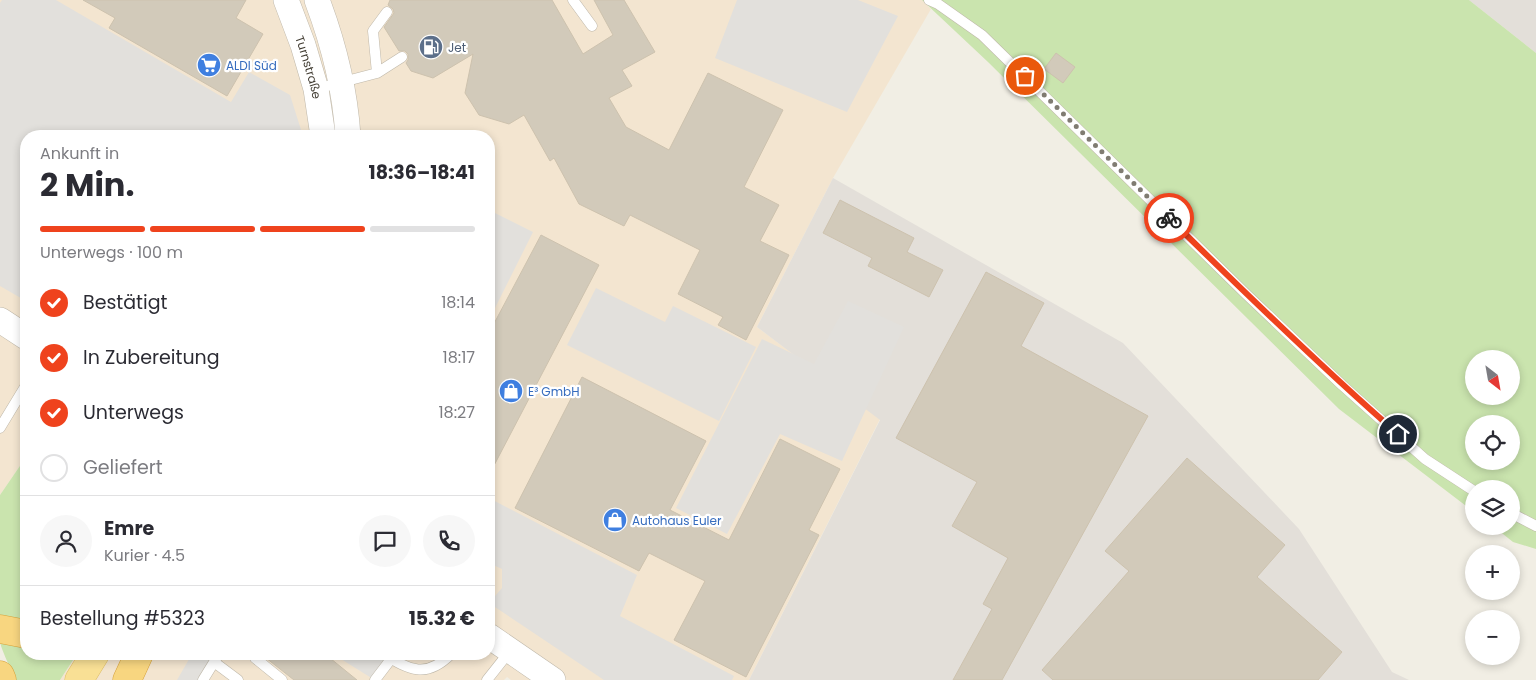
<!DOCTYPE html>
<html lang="de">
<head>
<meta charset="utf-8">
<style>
	body { margin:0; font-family:Poppins,sans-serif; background:#f7f7f7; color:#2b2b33; height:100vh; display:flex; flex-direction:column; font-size:19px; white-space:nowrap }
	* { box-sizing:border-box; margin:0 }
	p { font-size:16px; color:#7c7c81 }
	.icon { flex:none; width:28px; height:28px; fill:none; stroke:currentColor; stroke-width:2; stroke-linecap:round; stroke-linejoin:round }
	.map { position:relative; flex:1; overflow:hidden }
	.details { position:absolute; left:20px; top:130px; width:475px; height:530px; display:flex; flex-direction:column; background:#fff; border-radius:20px; box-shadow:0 2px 8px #0003 }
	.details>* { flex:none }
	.needle { width:32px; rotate:149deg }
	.tools { position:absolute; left:1465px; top:350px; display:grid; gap:10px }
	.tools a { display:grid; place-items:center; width:55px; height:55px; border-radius:50%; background:#fff; box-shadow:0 2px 8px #0003; font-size:25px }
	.pin { position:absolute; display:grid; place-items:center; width:42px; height:42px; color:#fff; margin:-21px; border:2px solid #fff; border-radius:50%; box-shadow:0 1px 5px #0007 }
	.courier { position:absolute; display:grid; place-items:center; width:50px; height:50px; margin:-25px; border:4px solid #ef431d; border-radius:50%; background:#fff; color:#222; box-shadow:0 1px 6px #0007 }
	.headline em { font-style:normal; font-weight:700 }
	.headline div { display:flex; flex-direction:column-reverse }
	.headline { display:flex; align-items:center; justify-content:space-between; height:85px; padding:0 20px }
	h1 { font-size:32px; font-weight:700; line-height:38px }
	.bar { display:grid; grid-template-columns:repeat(4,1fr); gap:8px 5px; align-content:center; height:60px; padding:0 20px }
	.bar i { height:6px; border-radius:4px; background:#e1e1e2 }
	.bar .active { background:#ef431d }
	.bar p { grid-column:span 4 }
	.line { display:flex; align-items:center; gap:12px; padding:0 20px; border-top:1px solid #e1e1e2 }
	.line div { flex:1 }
	.round { display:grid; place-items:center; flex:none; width:52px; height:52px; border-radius:26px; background:#f7f7f7 }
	ol { padding:0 20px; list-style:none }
	li { display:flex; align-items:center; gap:15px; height:55px }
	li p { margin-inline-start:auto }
	li .icon { padding:5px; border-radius:50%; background:#ef431d; color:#fff; stroke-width:4 }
	li:last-child { color:#7c7c81 }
	li i { width:28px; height:28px; border:2px solid #e1e1e2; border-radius:50% }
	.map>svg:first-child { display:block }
	.commercial { fill:#f3e5d0 }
	.industrial { fill:#e3dfd9 }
	.green { fill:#cae4ae; fill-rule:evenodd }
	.parking { fill:#e2e0dc }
	.building { fill:#d2caba; stroke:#cdc2ae }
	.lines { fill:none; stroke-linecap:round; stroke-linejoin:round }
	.service-casing { stroke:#bfb8aa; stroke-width:11 }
	.tertiary-casing { stroke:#bfb8aa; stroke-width:26 }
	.primary-casing { stroke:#ddbd66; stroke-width:29 }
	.trunk-casing { stroke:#d5a13a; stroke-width:29 }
	.service { stroke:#fff; stroke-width:10 }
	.tertiary { stroke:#fff; stroke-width:25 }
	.primary { stroke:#f9e095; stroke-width:28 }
	.trunk { stroke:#f8d680; stroke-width:28 }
	.done { stroke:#807c72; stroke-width:5; stroke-dasharray:0 9 }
	.route { stroke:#ef431d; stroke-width:6 }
	.labels { text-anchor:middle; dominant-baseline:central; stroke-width:4.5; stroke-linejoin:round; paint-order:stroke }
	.service-label { font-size:12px; fill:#4e5e75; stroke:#fff; text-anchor:start }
	.shop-label { font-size:12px; fill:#366cbe; stroke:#fff; text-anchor:start }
	.street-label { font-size:12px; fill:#433e34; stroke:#fff }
</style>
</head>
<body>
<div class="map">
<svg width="1536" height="680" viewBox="0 0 1536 680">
	<rect width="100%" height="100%" fill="#f1eee4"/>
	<path class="commercial" d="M 0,0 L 922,0 L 931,9 L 833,178 L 757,327 L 880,419 L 749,680 L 511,680 L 507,677 L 504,680 L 60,680 L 77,654 L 489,654 L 489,136 L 26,136 L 26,457 L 0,495 Z"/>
	<path class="industrial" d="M 1469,0 L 1536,0 L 1536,53 Z
		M 833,178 L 1123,343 L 1299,529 L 1392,672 L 1409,680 L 749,680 L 880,420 L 757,327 Z"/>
	<path class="green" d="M 922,0 L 1469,0 L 1536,53 L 1536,549 L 1513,542 L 1493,526 L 1511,526 L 1511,489 L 1474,489 L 1474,512 L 1339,409 L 988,62 ZM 1474,359 L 1511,359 L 1511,396 L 1474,396 ZM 1474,424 L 1511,424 L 1511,461 L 1474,461 Z
		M 26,457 L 26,623 L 22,624 L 0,615 L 0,495 Z
		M 0,641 L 26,647 L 26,654 L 77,654 L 60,680 L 16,680 C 12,672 0,647 0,641 Z"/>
	<path class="parking" d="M 2,0 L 56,0 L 231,102 L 249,72 L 290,95 L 303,136 L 197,136 L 189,131 L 186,136 L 26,136 L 26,301 L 0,286 L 0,3 Z
		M 737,0 L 858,0 L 898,16 L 847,112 L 715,58 Z
		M 489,210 L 533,232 L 489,320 Z
		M 596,288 L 665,322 L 673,306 L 756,347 L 719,421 L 567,345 Z
		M 848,301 L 904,327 L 842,461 L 780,434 L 727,534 L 676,508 L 762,339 L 814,364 Z
		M 489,498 L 637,575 L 620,616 L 734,676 L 732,680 L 604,680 L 489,603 L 502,588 L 502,569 L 491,564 L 489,564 Z
		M 192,654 L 219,654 L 203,680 L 177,680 Z
		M 333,654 L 389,654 L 373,679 Z"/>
	<path class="building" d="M 83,0 L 246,0 L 236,18 L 263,34 L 227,96 L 109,28 L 115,18 Z
		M 390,0 L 552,0 L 583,54 L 613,35 L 594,0 L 624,0 L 655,52 L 622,70 L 632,86 L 609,98 L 626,127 L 669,150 L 708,73 L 783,110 L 744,187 L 779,205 L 760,241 L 789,255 L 746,340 L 718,325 L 723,317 L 678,294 L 700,250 L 630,215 L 624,226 L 579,204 L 554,158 L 550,161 L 524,115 L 509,124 L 479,115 L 465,93 L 473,54 L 433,78 L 411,71 L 406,63 L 408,60 L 408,54 L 405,51 L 399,51 L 384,27 L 394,13 L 393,9 L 388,5 Z
		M 1056,53 L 1075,67 L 1063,83 L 1044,69 Z
		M 840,200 L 914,238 L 907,252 L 943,270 L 929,297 L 868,266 L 872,258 L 823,233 Z
		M 541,235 L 599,265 L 489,475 L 489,333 Z
		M 986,272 L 1044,303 L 1021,346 L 1148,416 L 1002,680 L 953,680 L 992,609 L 983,604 L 1008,558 L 952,526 L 977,482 L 896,438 Z
		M 582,377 L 706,441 L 670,510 L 729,540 L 780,439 L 840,469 L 809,530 L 819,535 L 746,677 L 674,640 L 705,581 L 649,553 L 639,571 L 515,508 Z
		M 1187,458 L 1285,545 L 1257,577 L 1342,652 L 1318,680 L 1053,680 L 1042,670 L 1129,571 L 1105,551 Z
		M 261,654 L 325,654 L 357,680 L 294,680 Z"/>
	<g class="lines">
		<g class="service-casing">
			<path id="service" d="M 573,0 L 592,26
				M 929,0 L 938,4 L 982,35 L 1246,294 L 1342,385 L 1425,459 L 1474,491
				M 377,73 L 373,31 L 387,12
				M 316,89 L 377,73 L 402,57
				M 0,428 L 26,385
				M 1511,513 L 1536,526
				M 253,654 L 255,658 L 282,680
				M 383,654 C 410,670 426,679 451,654
				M 214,662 L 238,680
				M 203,680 L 219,654
				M 375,680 L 391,659
				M 487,680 L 510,651"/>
		</g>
		<g class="tertiary-casing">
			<g id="tertiary">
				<path id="s1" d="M 286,0 L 303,45 L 316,89 L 323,136"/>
				<path d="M 317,0 C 334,45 345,89 348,136"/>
				<path d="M 0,320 L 26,337"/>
				<path d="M 489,636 L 553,680"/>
			</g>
		</g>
		<g class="primary-casing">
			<path id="primary" d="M 79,680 L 95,654"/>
		</g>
		<g class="trunk-casing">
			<path id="trunk" d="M 0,629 L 26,634
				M 0,675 L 2,680
				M 127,680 L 139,654"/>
		</g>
		<use href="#service" class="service"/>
		<use href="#tertiary" class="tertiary"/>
		<use href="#primary" class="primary"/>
		<use href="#trunk" class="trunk"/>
	</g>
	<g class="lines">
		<path class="done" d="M 1025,76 L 1169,218"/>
		<path class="route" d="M 1169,218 C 1244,292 1319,365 1398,434"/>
	</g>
	<defs>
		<g id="fuel-disc" transform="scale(1.25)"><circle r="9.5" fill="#5c6f8a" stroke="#fff"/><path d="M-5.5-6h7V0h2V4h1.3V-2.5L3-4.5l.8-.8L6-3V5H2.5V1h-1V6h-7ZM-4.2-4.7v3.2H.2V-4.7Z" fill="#fff"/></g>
		<g id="supermarket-disc" transform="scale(1.25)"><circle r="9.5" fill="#3f7fe0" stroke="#fff"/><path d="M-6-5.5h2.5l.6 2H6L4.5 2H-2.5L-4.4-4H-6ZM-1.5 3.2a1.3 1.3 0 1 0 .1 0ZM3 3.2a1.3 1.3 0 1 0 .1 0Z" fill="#fff"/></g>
		<g id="shop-disc" transform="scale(1.25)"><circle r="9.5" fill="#3f7fe0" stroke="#fff"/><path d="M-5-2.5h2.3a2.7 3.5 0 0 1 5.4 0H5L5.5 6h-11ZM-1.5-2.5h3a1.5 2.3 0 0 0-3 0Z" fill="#fff"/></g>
	</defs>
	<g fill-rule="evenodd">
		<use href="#fuel-disc" x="431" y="47"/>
		<use href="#supermarket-disc" x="209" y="65"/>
		<use href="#shop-disc" x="511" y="391"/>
		<use href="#shop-disc" x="615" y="520"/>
	</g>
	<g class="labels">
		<g class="service-label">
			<text x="448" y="47">Jet</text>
		</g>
		<g class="shop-label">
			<text x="226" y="65">ALDI Süd</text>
			<text x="528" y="391">E³ GmbH</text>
			<text x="632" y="520">Autohaus Euler</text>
		</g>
		<g class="street-label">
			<text stroke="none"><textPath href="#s1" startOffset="71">Turnstraße</textPath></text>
		</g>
	</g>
</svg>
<div class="tools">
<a><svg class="needle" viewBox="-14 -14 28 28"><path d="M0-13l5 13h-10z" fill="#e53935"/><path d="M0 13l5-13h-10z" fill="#7c7c81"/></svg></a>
<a><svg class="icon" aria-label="locate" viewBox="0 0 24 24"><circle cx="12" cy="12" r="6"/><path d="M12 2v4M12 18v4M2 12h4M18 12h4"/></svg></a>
<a><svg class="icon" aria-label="layers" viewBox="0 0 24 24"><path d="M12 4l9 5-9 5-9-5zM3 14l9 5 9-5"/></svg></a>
<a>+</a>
<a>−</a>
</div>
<div class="pin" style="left:1025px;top:76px;background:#ea580c"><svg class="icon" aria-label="bag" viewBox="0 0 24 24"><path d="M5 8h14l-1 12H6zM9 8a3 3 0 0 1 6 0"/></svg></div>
<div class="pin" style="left:1398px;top:434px;background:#1f2937"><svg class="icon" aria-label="home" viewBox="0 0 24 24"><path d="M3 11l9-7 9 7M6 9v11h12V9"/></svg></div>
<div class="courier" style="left:1169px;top:218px"><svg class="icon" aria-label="bike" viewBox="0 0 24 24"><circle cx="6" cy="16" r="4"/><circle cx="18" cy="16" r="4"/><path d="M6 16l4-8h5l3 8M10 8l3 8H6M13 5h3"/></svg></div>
<section class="details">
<div class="headline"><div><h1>2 Min.</h1><p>Ankunft in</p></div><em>18:36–18:41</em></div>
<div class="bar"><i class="active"></i><i class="active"></i><i class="active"></i><i></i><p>Unterwegs · 100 m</p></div>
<ol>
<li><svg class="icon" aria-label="check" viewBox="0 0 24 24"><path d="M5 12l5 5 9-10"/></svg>Bestätigt<p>18:14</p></li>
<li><svg class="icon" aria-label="check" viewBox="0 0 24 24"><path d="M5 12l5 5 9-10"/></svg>In Zubereitung<p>18:17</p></li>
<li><svg class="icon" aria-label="check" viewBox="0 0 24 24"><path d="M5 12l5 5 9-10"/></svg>Unterwegs<p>18:27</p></li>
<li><i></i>Geliefert</li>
</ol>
<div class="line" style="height:90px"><a class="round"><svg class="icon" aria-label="person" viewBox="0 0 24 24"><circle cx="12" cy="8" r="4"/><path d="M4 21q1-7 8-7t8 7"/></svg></a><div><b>Emre</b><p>Kurier · 4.5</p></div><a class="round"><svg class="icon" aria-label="chat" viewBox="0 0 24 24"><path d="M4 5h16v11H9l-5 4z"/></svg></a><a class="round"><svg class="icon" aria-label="phone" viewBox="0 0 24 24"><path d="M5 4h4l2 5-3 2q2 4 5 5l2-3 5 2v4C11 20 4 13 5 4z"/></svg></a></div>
<div class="line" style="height:65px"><div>Bestellung #5323</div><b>15.32 €</b></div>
</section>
</div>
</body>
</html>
